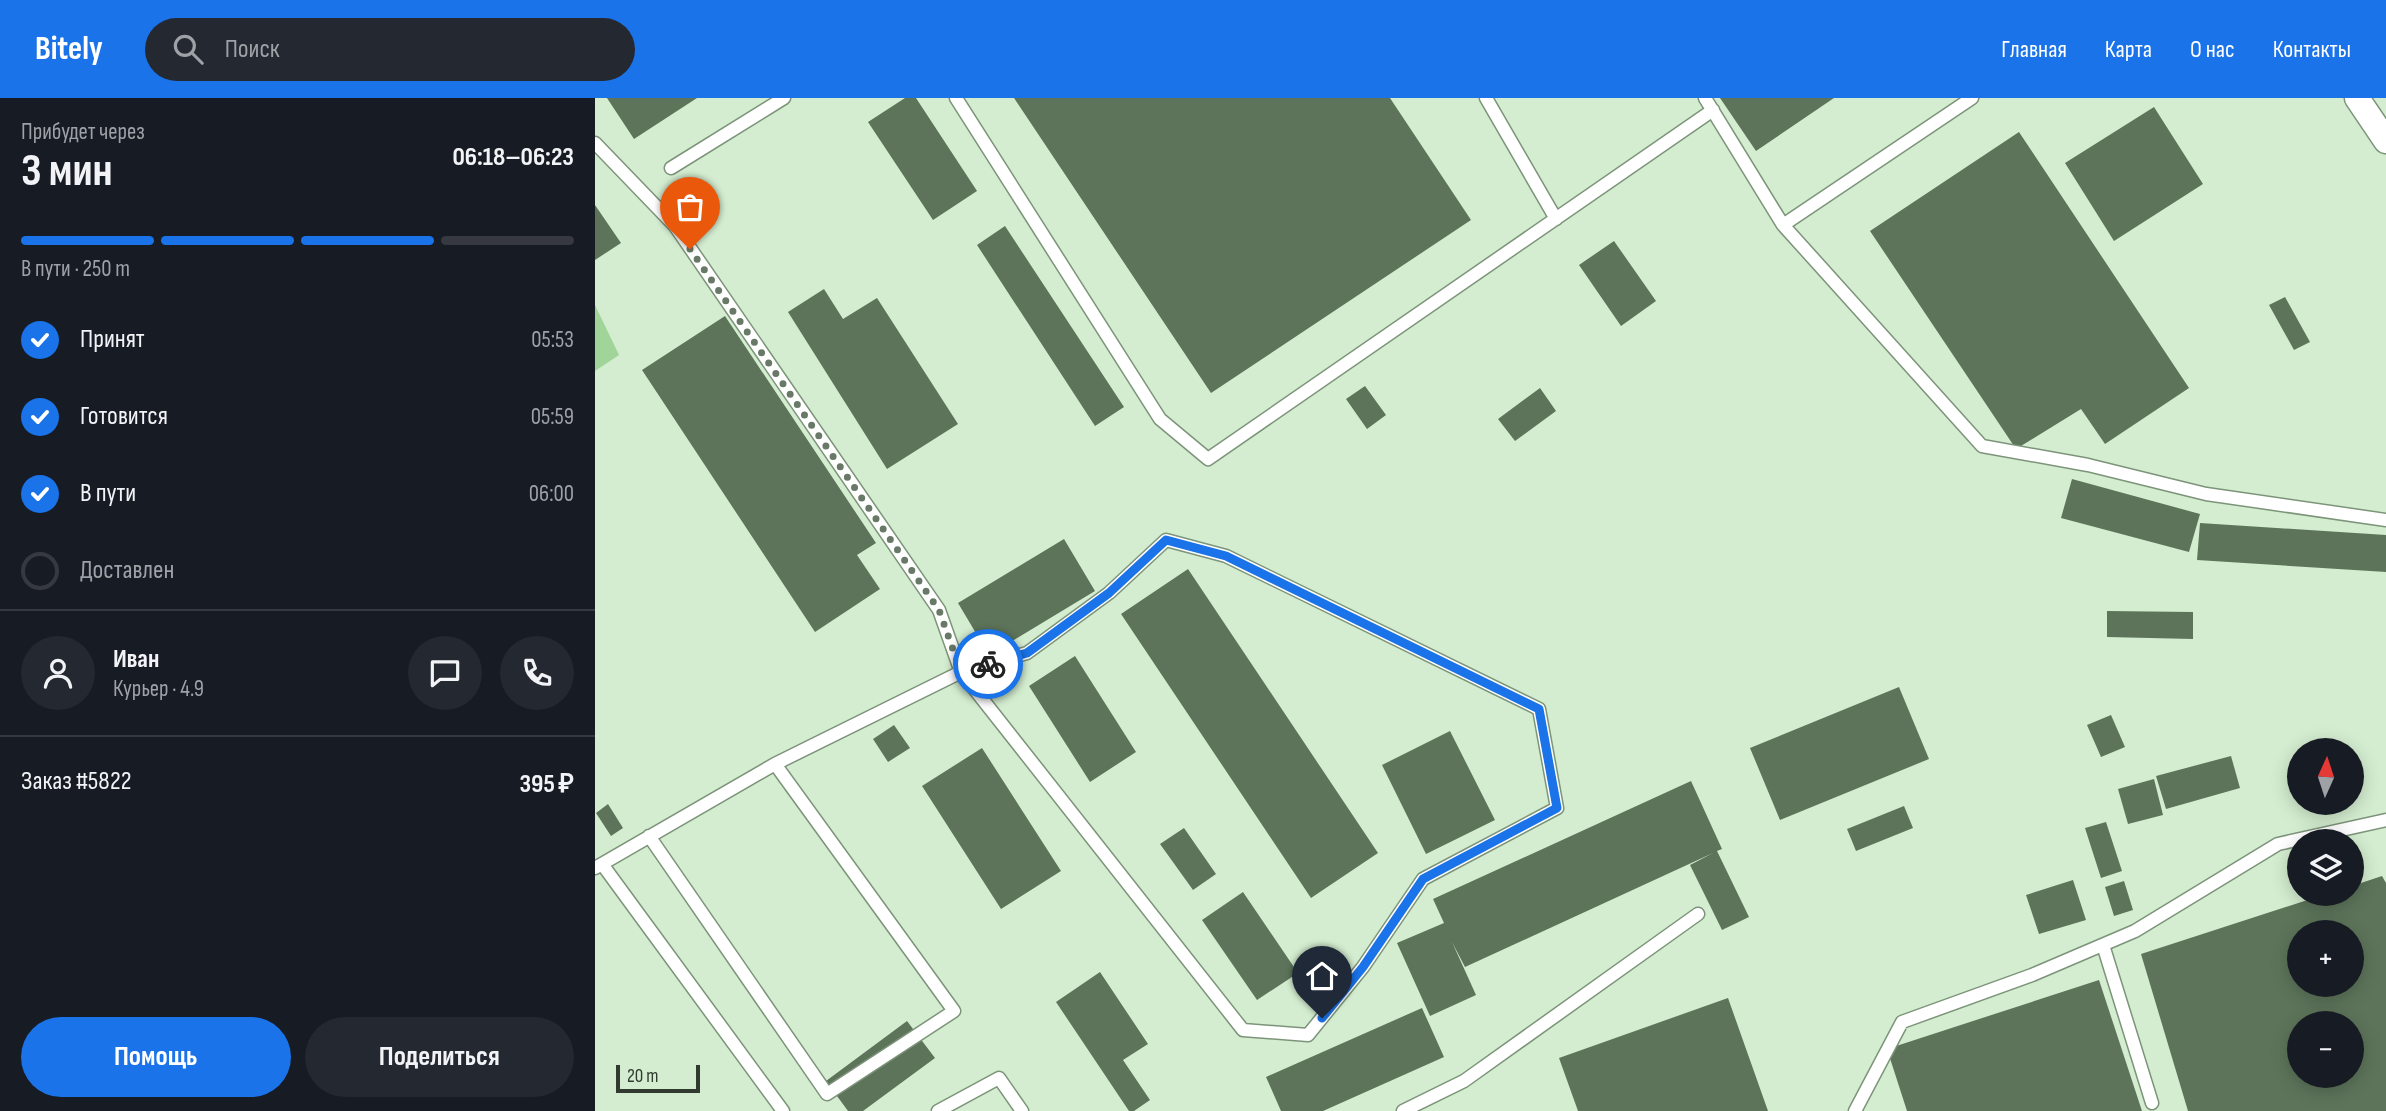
<!DOCTYPE html>
<html lang="ru">
<head>
<meta charset="utf-8">
<style>
	body { margin:0; font-family:"Sofia Sans Condensed",sans-serif; background:#242831; color:#f1f3f6; height:100vh; display:flex; flex-direction:column; font-size:26px; white-space:nowrap }
	* { box-sizing:border-box; margin:0 }
	p { font-size:23px; color:#9ea1a6 }
	.icon { flex:none; width:38px; height:38px; fill:none; stroke:currentColor; stroke-width:2; stroke-linecap:round; stroke-linejoin:round }
	.map { position:relative; flex:1; overflow:hidden }
	.sheet { display:flex; flex-direction:column; background:#171b24; width:595px }
	.sheet>* { flex:none }
	.needle { width:46px; rotate:3deg }
	.buttons { position:absolute; left:1692px; top:640px; display:grid; gap:14px }
	.buttons a { display:grid; place-items:center; width:77px; height:77px; border-radius:50%; background:#171b24; box-shadow:0 4px 18px #0003; font-size:35px }
	.scale { position:absolute; left:21px; bottom:18px; width:84px; box-sizing:border-box; padding-left:7px; border:4px solid #303a2f; border-top:0; font-size:19px; line-height:24px; white-space:nowrap; color:#303a2f; -webkit-text-stroke:5px #d4edd0; paint-order:stroke }
	.pin { position:absolute; display:grid; place-items:center; width:60px; height:60px; color:#fff; margin:-72px -30px; border-radius:50% 50% 50% 0; rotate:-45deg; box-shadow:0 0 7px #0007 }
	.pin .icon { rotate:45deg }
	.courier { position:absolute; display:grid; place-items:center; width:70px; height:70px; margin:-35px; border:5px solid #1a73e8; border-radius:50%; background:#fff; color:#222; box-shadow:0 2px 9px #0007 }
	.summary em { font-style:normal; font-weight:700 }
	.summary div { display:flex; flex-direction:column-reverse }
	.summary { display:flex; align-items:center; justify-content:space-between; height:119px; padding:0 21px }
	h1 { font-size:46px; font-weight:700; line-height:52px }
	.bar { display:grid; grid-template-columns:repeat(4,1fr); gap:10px 7px; align-content:center; height:84px; padding:0 21px }
	.bar i { height:9px; border-radius:5px; background:#363941 }
	.bar .active { background:#1a73e8 }
	.bar p { grid-column:span 4 }
	.line { display:flex; align-items:center; gap:18px; padding:0 21px; border-top:2px solid #363941 }
	.line div { flex:1 }
	.round { display:grid; place-items:center; flex:none; width:74px; height:74px; border-radius:37px; background:#242831 }
	ol { padding:0 21px; list-style:none }
	li { display:flex; align-items:center; gap:21px; height:77px }
	li p { margin-inline-start:auto }
	li .icon { padding:7px; border-radius:50%; background:#1a73e8; color:#fff; stroke-width:4 }
	li:last-child { color:#9ea1a6 }
	li i { width:38px; height:38px; border:4px solid #363941; border-radius:50% }
	.cta { display:flex; gap:14px; margin-top:auto; padding:14px 21px }
	.cta a { flex:1; height:80px; border-radius:42px; background:#1a73e8; color:#fff; font-size:28px; font-weight:700; line-height:80px; text-align:center }
	.cta a+a { background:#242831; color:#f1f3f6 }
	header { display:flex; align-items:center; gap:42px; box-sizing:border-box; height:98px; padding:0 35px; background:#1a73e8; color:#fff }
	header strong { font-size:33px }
	nav { display:flex; gap:38px; margin-inline-start:auto; font-size:24px }
	.search { width:490px; height:63px; background:#242831; display:flex; align-items:center; gap:18px; box-sizing:border-box; padding:0 24px; border-radius:38px; color:#9ea1a6; font-size:26px }
	main { display:flex; flex:1; min-height:0 }
	.map>svg:first-child { display:block }
	.green { fill:#a0d499 }
	.building { fill:#5d745a; fill-rule:evenodd }
	.lines { fill:none; stroke-linecap:round; stroke-linejoin:round }
	.lane-casing { stroke:#7c9479; stroke-width:15 }
	.street-casing { stroke:#7c9479; stroke-width:27 }
	.lane { stroke:#fff; stroke-width:12 }
	.street { stroke:#fff; stroke-width:24 }
	.done { stroke:#697967; stroke-width:7; stroke-dasharray:0 12.6 }
	.route { stroke:#1a73e8; stroke-width:9 }
</style>
</head>
<body>
<header>
<strong>Bitely</strong>
<div class="search"><svg class="icon" aria-label="search" viewBox="0 0 24 24"><circle cx="10" cy="10" r="6"/><path d="M15 15l6 6"/></svg>Поиск</div>
<nav><a>Главная</a><a>Карта</a><a>О нас</a><a>Контакты</a></nav>
</header>
<main>
<section class="sheet">
<div class="summary"><div><h1>3 мин</h1><p>Прибудет через</p></div><em>06:18–06:23</em></div>
<div class="bar"><i class="active"></i><i class="active"></i><i class="active"></i><i></i><p>В пути · 250 m</p></div>
<ol>
<li><svg class="icon" aria-label="check" viewBox="0 0 24 24"><path d="M5 12l5 5 9-10"/></svg>Принят<p>05:53</p></li>
<li><svg class="icon" aria-label="check" viewBox="0 0 24 24"><path d="M5 12l5 5 9-10"/></svg>Готовится<p>05:59</p></li>
<li><svg class="icon" aria-label="check" viewBox="0 0 24 24"><path d="M5 12l5 5 9-10"/></svg>В пути<p>06:00</p></li>
<li><i></i>Доставлен</li>
</ol>
<div class="line" style="height:126px"><a class="round"><svg class="icon" aria-label="person" viewBox="0 0 24 24"><circle cx="12" cy="8" r="4"/><path d="M4 21q1-7 8-7t8 7"/></svg></a><div><b>Иван</b><p>Курьер · 4.9</p></div><a class="round"><svg class="icon" aria-label="chat" viewBox="0 0 24 24"><path d="M4 5h16v11H9l-5 4z"/></svg></a><a class="round"><svg class="icon" aria-label="phone" viewBox="0 0 24 24"><path d="M5 4h4l2 5-3 2q2 4 5 5l2-3 5 2v4C11 20 4 13 5 4z"/></svg></a></div>
<div class="line" style="height:91px"><div>Заказ #5822</div><b>395 ₽</b></div>
<div class="cta"><a>Помощь</a><a>Поделиться</a></div>
</section>
<div class="map">
<svg width="1791" height="1013" viewBox="0 0 1791 1013">
	<rect width="100%" height="100%" fill="#d4edd0"/>
	<path class="green" d="M 0,207 L 24,257 L 0,273 Z"/>
	<path class="building" d="M 12,0 L 102,0 L 39,41 Z
		M 310,0 L 321,0 L 382,93 L 338,122 L 273,24 Z
		M 419,0 L 795,0 L 876,122 L 616,295 Z
		M 1125,0 L 1239,0 L 1161,53 Z
		M 1559,9 L 1608,86 L 1519,143 L 1470,65 Z
		M 1424,34 L 1594,290 L 1510,346 L 1486,311 L 1421,351 L 1275,133 Z
		M 0,107 L 26,145 L 0,162 Z
		M 410,128 L 529,309 L 500,328 L 382,147 Z
		M 1019,143 L 1061,203 L 1026,228 L 984,167 Z
		M 229,191 L 248,221 L 282,200 L 363,326 L 292,371 L 193,214 Z
		M 1690,199 L 1715,244 L 1699,252 L 1674,207 Z
		M 130,218 L 281,445 L 262,457 L 285,491 L 220,534 L 47,272 Z
		M 770,288 L 791,317 L 772,331 L 751,301 Z
		M 945,290 L 961,313 L 920,343 L 903,321 Z
		M 1477,381 L 1605,416 L 1594,454 L 1466,420 Z
		M 1605,425 L 1791,437 L 1791,474 L 1602,462 Z
		M 469,441 L 500,493 L 394,557 L 363,505 Z
		M 593,471 L 783,755 L 716,800 L 526,516 Z
		M 1512,513 L 1598,514 L 1598,541 L 1512,539 Z
		M 480,558 L 541,654 L 495,684 L 434,588 Z
		M 1304,589 L 1334,661 L 1185,722 L 1155,650 Z
		M 1516,617 L 1530,649 L 1506,659 L 1492,627 Z
		M 299,627 L 315,650 L 293,664 L 278,641 Z
		M 855,633 L 900,722 L 831,756 L 787,667 Z
		M 387,650 L 466,773 L 406,811 L 327,688 Z
		M 1636,658 L 1645,690 L 1571,711 L 1561,678 Z
		M 1559,681 L 1568,717 L 1533,726 L 1523,691 Z
		M 1096,683 L 1127,751 L 1122,753 L 1154,819 L 1127,832 L 1095,767 L 1118,755 L 870,869 L 857,844 L 881,897 L 835,918 L 802,845 L 849,825 L 838,801 Z
		M 13,706 L 28,730 L 16,738 L 1,715 Z
		M 1309,708 L 1318,730 L 1261,753 L 1252,731 Z
		M 1511,724 L 1527,773 L 1506,780 L 1490,730 Z
		M 589,730 L 621,776 L 598,792 L 565,746 Z
		M 1787,778 L 1791,785 L 1791,1013 L 1593,1013 L 1546,856 L 1731,796 L 1757,796 L 1757,788 ZM 1704,835 L 1757,835 L 1757,887 L 1704,887 ZM 1704,926 L 1757,926 L 1757,978 L 1704,978 Z
		M 1478,782 L 1491,822 L 1444,836 L 1431,797 Z
		M 1529,783 L 1538,812 L 1519,818 L 1510,789 Z
		M 648,794 L 703,875 L 662,902 L 607,822 Z
		M 505,874 L 553,946 L 528,962 L 555,1002 L 539,1013 L 534,1013 L 461,904 Z
		M 1504,882 L 1547,1013 L 1312,1013 L 1292,951 Z
		M 1133,900 L 1173,1013 L 983,1013 L 964,960 Z
		M 827,910 L 849,959 L 728,1013 L 686,1013 L 671,979 Z
		M 312,923 L 340,960 L 268,1013 L 253,1013 L 231,983 Z"/>
	<g class="lines">
		<g class="lane-casing">
			<path id="lane" d="M 361,0 L 565,321 L 613,361 L 1118,12
				M 891,0 L 961,121
				M 1110,0 L 1188,127 L 1387,348 L 1493,367 L 1611,396 L 1791,422
				M 0,45 L 80,128 L 344,512 L 366,574 L 648,932 L 713,937 L 768,869 L 828,781 L 962,710 L 944,611 L 631,458 L 571,442 L 514,495 L 432,555 L 366,574 L 180,666 L 0,770
				M 76,70 L 189,0
				M 1188,127 L 1377,0
				M 54,738 L 232,996 L 359,913 L 180,666
				M 7,766 L 188,1013
				M 1508,847 L 1557,1005
				M 343,1013 L 404,980 L 427,1013
				M 808,1013 L 869,983 L 1103,816
				M 1260,1013 L 1307,924 L 1437,877 L 1540,833 L 1683,746 L 1791,722"/>
		</g>
		<g class="street-casing">
			<path id="street" d="M 1762,0 L 1791,43"/>
		</g>
		<use href="#lane" class="lane"/>
		<use href="#street" class="street"/>
	</g>
	<g class="lines">
		<path class="done" d="M 95,151 L 344,512 L 366,574 L 393,566"/>
		<path class="route" d="M 393,566 L 432,555 L 514,495 L 571,442 L 631,458 L 944,611 L 962,710 L 828,781 L 768,869 L 727,920"/>
	</g>
</svg>
<div class="buttons">
<a><svg class="needle" viewBox="-14 -14 28 28"><path d="M0-13l5 13h-10z" fill="#e53935"/><path d="M0 13l5-13h-10z" fill="#9ea1a6"/></svg></a>
<a><svg class="icon" aria-label="layers" viewBox="0 0 24 24"><path d="M12 4l9 5-9 5-9-5zM3 14l9 5 9-5"/></svg></a>
<a>+</a>
<a>−</a>
</div>
<div class="scale">20 m</div>
<div class="pin" style="left:95px;top:151px;background:#ea580c"><svg class="icon" aria-label="bag" viewBox="0 0 24 24"><path d="M5 8h14l-1 12H6zM9 8a3 3 0 0 1 6 0"/></svg></div>
<div class="pin" style="left:727px;top:920px;background:#1f2937"><svg class="icon" aria-label="home" viewBox="0 0 24 24"><path d="M3 11l9-7 9 7M6 9v11h12V9"/></svg></div>
<div class="courier" style="left:393px;top:566px"><svg class="icon" aria-label="bike" viewBox="0 0 24 24"><circle cx="6" cy="16" r="4"/><circle cx="18" cy="16" r="4"/><path d="M6 16l4-8h5l3 8M10 8l3 8H6M13 5h3"/></svg></div>
</div>
</main>
</body>
</html>
